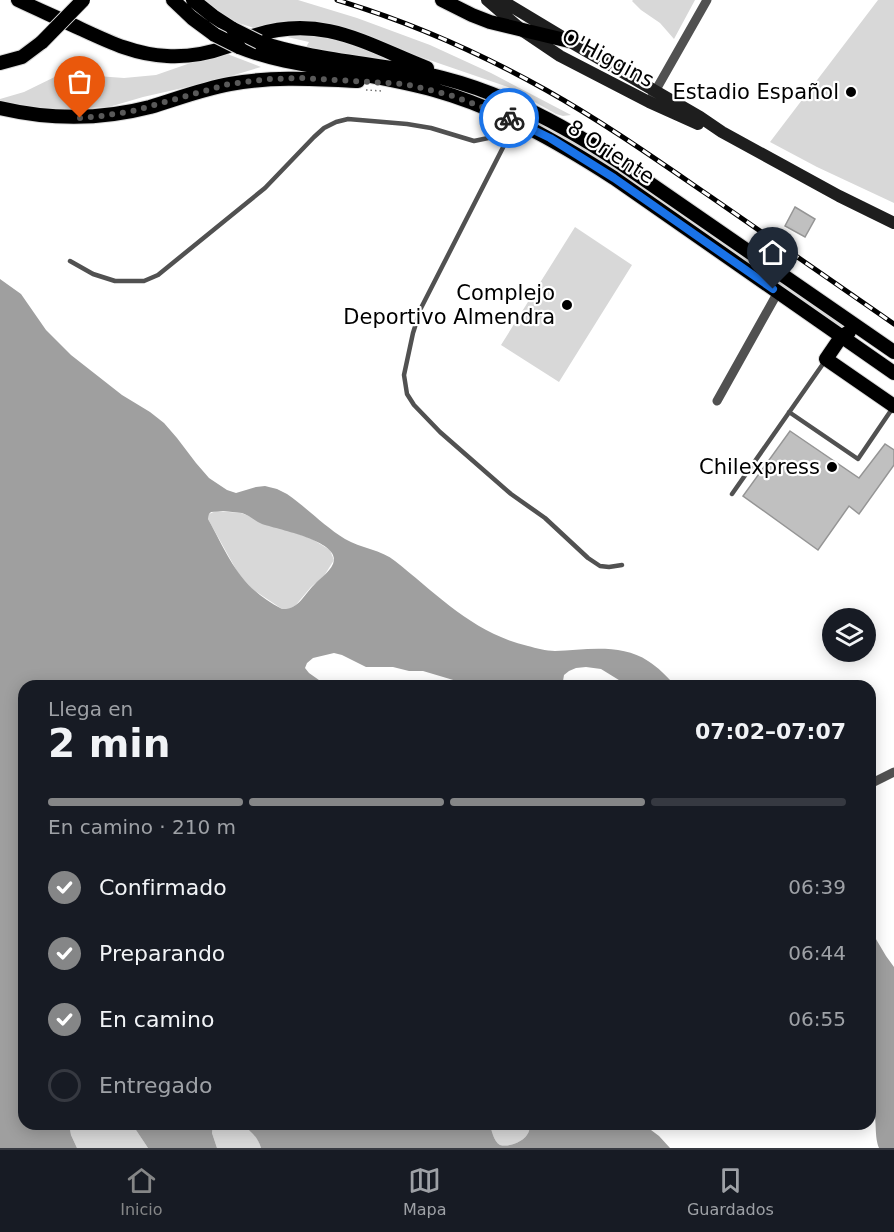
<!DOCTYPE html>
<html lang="es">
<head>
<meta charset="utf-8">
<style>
	body { margin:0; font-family:"DejaVu Sans",sans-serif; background:#242831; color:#f1f3f6; height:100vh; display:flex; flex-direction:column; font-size:22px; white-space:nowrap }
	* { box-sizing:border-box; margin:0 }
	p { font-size:20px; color:#9ea1a6 }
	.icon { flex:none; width:33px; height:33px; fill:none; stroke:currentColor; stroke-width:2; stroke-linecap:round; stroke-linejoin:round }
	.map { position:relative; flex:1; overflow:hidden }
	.drawer { position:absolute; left:18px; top:680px; width:858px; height:450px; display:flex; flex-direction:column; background:#171b24; border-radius:18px; box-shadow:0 3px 15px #0003 }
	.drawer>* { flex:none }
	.buttons { position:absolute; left:822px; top:608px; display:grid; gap:12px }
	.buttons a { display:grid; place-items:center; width:54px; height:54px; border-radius:50%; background:#171b24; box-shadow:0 3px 15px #0003; font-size:30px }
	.pin { position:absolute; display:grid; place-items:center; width:51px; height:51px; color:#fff; margin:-62px -26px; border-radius:50% 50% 50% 0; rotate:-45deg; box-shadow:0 0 6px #0007 }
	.pin .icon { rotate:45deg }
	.courier { position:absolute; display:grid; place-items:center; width:60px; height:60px; margin:-30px; border:4px solid #1a73e8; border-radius:50%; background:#fff; color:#222; box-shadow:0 2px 8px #0007 }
	.summary em { font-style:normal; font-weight:700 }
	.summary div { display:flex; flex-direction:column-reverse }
	.summary { display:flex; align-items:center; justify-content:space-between; height:102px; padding:0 30px }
	h1 { font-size:39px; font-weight:700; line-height:45px }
	.bar { display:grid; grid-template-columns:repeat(4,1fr); gap:9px 6px; align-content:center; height:72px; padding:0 30px }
	.bar i { height:8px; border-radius:4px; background:#363941 }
	.bar .active { background:#858687 }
	.bar p { grid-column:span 4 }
	ol { padding:0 30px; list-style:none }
	li { display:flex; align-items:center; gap:18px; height:66px }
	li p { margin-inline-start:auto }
	li .icon { padding:6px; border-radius:50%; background:#858687; color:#fff; stroke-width:4 }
	li:last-child { color:#9ea1a6 }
	li i { width:33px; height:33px; border:3px solid #363941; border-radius:50% }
	.tab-bar { display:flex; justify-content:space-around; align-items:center; height:84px; border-top:2px solid #363941; background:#171b24; font-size:16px; color:#9ea1a6 }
	.tab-bar a { display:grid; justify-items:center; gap:3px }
	.tab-bar .active { color:#858687 }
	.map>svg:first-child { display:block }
	.green { fill:#d8d8d8 }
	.water { fill:#9f9f9f; fill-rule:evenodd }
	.building { fill:#c0c0c0; stroke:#959595; stroke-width:1.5 }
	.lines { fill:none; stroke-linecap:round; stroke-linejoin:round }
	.primary-casing { stroke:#dbdbdb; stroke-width:16 }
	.path { stroke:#737373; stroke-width:1.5; stroke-dasharray:1.5 3; stroke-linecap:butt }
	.service { stroke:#515151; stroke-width:4.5 }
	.minor { stroke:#515151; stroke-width:9 }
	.secondary { stroke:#1e1e1e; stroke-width:12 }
	.primary { stroke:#000; stroke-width:14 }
	.rail-casing { stroke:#000; stroke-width:5 }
	.rail { stroke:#fff; stroke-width:3; stroke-dasharray:9; stroke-linecap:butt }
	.primary-bridge-casing { stroke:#dbdbdb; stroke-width:16; stroke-linecap:butt }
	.primary-bridge { stroke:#000; stroke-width:14 }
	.done { stroke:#595959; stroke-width:6; stroke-dasharray:0 10.8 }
	.route { stroke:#1a73e8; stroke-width:8 }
	.poi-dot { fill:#000; stroke:#fff; stroke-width:2 }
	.labels { text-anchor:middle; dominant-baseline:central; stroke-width:4.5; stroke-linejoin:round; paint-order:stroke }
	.street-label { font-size:21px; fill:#000; stroke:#fff }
	.poi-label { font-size:21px; fill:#000; stroke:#fff; text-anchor:end }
</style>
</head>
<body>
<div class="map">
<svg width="894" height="1148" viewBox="0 0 894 1148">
	<rect width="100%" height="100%" fill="#fff"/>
	<path class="green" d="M 200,0 L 298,0 L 357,18 L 430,45 L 491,73 L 571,115 L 563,116 L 556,114 L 508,87 L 406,52 L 368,35 L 332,24 L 311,21 L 278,24 L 254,28 L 229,20 Z
		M 633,0 L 695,0 L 674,39 L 660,23 L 641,10 L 632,1 Z
		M 878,0 L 894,0 L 894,203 L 817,167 L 770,142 Z
		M 309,35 L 339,38 L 392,61 L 363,58 L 305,49 L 309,42 L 283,36 Z
		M 222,52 L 261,67 L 218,80 L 143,97 L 109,107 L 48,110 L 0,102 L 0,99 L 24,92 L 71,69 L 97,76 L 124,78 L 156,75 Z
		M 533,116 L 612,164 L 844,325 L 841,329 L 605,166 L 530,120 Z
		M 575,227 L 632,265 L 559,382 L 501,345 Z
		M 216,511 L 241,513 L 312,539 L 330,550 L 334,560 L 324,576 L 311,587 L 295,606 L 287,610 L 282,609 L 252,589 L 238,573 L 208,519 L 209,514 Z
		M 69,1124 L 132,1124 L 148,1148 L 77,1148 L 71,1135 Z
		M 213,1124 C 221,1124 230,1122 238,1124 C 248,1125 259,1138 261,1148 L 217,1148 L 212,1133 Z
		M 489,1124 L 529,1124 C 533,1138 512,1148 500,1145 C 493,1141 492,1129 489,1124 Z"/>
	<path class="water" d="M 0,279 L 21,294 L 46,330 L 71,355 L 122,395 L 150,412 L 164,423 L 177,438 L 196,463 L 209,478 L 227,490 L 236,493 L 256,487 L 265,486 L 277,489 L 287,494 C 307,508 324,526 345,539 C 360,548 382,550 395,561 C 437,594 473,633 528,646 C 536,648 546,651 555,651 C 585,650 621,643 648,661 C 658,667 667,677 675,685 L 627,685 L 601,669 L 586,667 L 576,668 L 569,671 L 564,675 L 563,681 L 565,685 L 465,685 L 460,682 L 423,671 L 409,671 L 393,667 L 366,667 L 342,655 L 334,653 L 313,658 L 307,663 L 305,668 L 309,673 L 326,685 L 24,686 L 24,1124 L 69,1124 L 71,1135 L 77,1148 L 0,1148 ZM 223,511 C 229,512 236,512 242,513 C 249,515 255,521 262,524 C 276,529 336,540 334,560 C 333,570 320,578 314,585 C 304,595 298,610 282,609 C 239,587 230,559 208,519 L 209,514 L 211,512 Z
		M 870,929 L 886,956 L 894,967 L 894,1148 L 879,1148 C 873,1133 879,1116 870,1102 Z
		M 132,1124 L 213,1124 L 212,1133 L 217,1148 L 148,1148 Z
		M 241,1124 L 489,1124 C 492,1129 493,1141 500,1145 C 512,1148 533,1138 529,1124 L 643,1124 L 659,1136 L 670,1148 L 261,1148 C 258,1137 250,1130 241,1124 Z"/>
	<path class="building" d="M 795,207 L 815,219 L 805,237 L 785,226 Z
		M 790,431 L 859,478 L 885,444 L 894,450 L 894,465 L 859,514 L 849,506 L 818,550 L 743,496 Z"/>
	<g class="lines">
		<g class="primary-casing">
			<path id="primary" d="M 18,0 C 39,10 60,19 81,29 C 109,42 136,55 167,56 C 187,57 207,54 226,47 C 236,43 246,38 256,35 C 323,14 368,45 427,68
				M 173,0 L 192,18 L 215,35
				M 193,0 L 213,16 L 233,29
				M 442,0 L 472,15 L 490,22 L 569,41
				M 259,42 C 319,62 382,63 443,78 C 506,94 565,126 619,162 L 894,352
				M 239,47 C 269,59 300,64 332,69 C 366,75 401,81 434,90 C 499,108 558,142 614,178 L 894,373
				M 0,63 L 22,57 L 42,42
				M 0,108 C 51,120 100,120 150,107 C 177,99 202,89 230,84 C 273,76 315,79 358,81
				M 849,332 L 841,337 L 826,359 L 894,406"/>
		</g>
		<path class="path" d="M 366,90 L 382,91"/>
		<path class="service" d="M 497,117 L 501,126 L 502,132
			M 515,124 L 421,308 L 413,333 L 404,375 L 407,394 L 414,405 L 440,432 L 511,494 L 545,518 L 588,558 L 600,566 L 609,567 L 622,565
			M 70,261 L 93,274 L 115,281 L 144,281 L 158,275 L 265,188 L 314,137 L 324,128 L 336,122 L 348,119 L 407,124 L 431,128 L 474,141 L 493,137 L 524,115 L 529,113
			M 789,412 L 858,459 L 892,409
			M 732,494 L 825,361"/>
		<path class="minor" d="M 649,102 L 707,0
			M 717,401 L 778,292
			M 872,783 L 894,772"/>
		<path class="secondary" d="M 487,0 L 523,31 L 560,56 L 649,102 L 698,124
			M 501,0 L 569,41 L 700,117 L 722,132 L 839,196 L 894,223"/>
		<use href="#primary" class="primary"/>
		<g class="rail-casing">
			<path id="rail" d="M 337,0 C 410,22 480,53 546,90 C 603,122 657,160 711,197 C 772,239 833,282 894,324"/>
		</g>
		<use href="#rail" class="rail"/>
		<g class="primary-bridge-casing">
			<path id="primary-bridge" d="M 233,29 L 259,42
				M 215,35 L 239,47
				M 42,42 L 83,0"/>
		</g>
		<use href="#primary-bridge" class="primary-bridge"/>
	</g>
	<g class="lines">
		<path class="done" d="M 80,118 L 102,116 L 133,111 L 229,84 L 268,79 L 302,78 L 405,84 L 450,95 L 477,105 L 509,118"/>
		<path class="route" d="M 509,118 L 550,138 L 614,178 L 773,289"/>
	</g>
	<g class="poi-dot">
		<circle cx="851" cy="92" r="6"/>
		<circle cx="567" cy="305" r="6"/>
		<circle cx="832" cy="467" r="6"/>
	</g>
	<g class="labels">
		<g class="street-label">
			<text transform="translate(608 58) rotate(28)">O'Higgins</text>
			<text transform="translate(611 152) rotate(33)">8 Oriente</text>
		</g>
		<g class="poi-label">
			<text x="839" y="92">Estadio Español</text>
			<text x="555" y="293">Complejo<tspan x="555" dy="24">Deportivo Almendra</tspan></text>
			<text x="820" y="467">Chilexpress</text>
		</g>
	</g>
</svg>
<div class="buttons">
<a><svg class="icon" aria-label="layers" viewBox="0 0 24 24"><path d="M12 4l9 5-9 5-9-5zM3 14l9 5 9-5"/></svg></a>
</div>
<div class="pin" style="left:80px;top:118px;background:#ea580c"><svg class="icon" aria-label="bag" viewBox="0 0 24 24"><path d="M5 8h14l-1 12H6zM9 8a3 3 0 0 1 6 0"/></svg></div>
<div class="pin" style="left:773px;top:289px;background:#1f2937"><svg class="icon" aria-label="home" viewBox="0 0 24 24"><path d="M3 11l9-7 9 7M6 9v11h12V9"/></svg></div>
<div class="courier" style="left:509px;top:118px"><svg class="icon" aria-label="bike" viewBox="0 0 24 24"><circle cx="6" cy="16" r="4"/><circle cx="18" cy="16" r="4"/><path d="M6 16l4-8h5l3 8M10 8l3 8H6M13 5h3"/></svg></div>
<section class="drawer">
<div class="summary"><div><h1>2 min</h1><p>Llega en</p></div><em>07:02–07:07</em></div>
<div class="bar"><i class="active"></i><i class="active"></i><i class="active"></i><i></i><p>En camino · 210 m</p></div>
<ol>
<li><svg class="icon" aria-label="check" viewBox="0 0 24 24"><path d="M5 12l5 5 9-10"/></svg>Confirmado<p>06:39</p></li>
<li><svg class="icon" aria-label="check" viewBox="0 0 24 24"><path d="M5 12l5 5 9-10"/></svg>Preparando<p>06:44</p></li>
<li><svg class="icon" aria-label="check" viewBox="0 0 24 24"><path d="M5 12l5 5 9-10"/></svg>En camino<p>06:55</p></li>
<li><i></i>Entregado</li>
</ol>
</section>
</div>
<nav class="tab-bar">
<a class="active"><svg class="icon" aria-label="home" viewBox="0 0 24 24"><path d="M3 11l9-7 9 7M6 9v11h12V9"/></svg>Inicio</a>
<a><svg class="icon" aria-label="map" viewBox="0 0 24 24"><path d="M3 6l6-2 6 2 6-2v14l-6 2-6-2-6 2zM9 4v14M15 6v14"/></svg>Mapa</a>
<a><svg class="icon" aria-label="saved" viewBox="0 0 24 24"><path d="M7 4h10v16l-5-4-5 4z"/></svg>Guardados</a>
</nav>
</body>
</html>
